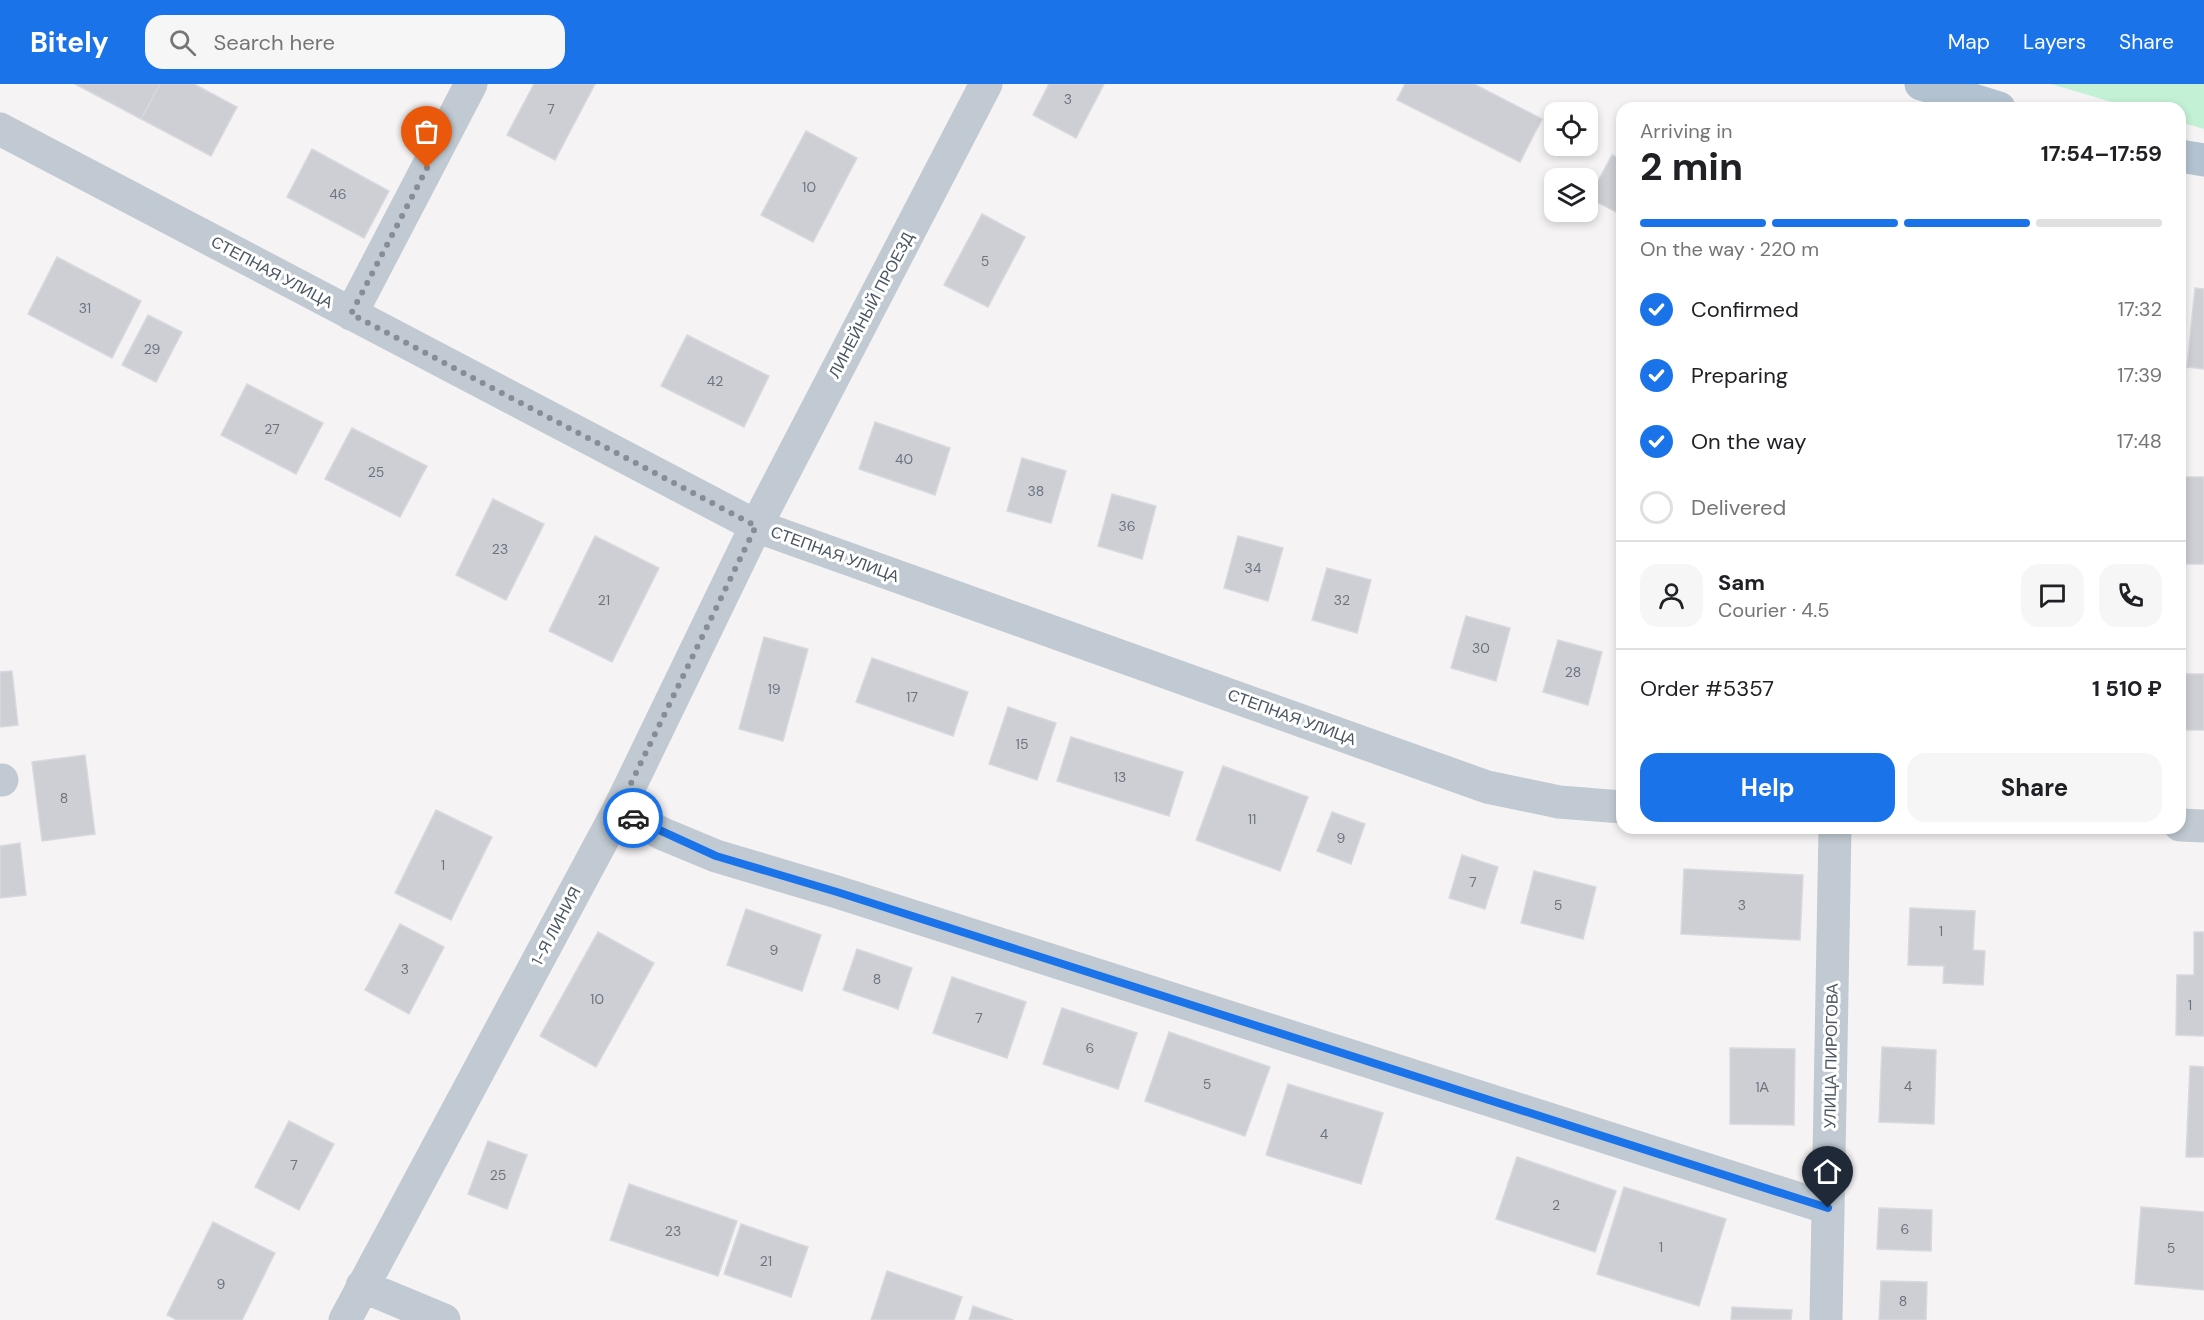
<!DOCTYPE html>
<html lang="en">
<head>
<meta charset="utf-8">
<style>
	body { margin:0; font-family:"DM Sans",sans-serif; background:#f6f6f6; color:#202124; height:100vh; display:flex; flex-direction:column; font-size:22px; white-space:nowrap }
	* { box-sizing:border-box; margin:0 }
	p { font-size:20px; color:#757577 }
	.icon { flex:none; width:33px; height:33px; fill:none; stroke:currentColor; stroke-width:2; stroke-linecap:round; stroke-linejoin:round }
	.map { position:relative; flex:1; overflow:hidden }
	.details { position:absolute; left:1616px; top:18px; width:570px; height:732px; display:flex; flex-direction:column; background:#fff; border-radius:18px; box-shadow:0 3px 9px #0003 }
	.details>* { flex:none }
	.fabs { position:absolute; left:1544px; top:18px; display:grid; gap:12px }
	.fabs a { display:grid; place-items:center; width:54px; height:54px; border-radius:12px; background:#fff; box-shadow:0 3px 9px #0003; font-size:30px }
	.pin { position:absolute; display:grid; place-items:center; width:51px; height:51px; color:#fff; margin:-62px -26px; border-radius:50% 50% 50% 0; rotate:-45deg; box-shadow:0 0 6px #0007 }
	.pin .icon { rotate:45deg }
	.courier { position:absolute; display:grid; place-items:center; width:60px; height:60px; margin:-30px; border:4px solid #1a73e8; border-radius:50%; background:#fff; color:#222; box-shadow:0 2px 8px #0007 }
	.summary em { font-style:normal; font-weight:700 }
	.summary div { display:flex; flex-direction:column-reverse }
	.summary { display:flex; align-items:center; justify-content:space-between; height:102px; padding:0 24px }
	h1 { font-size:39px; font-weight:700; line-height:45px }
	.bar { display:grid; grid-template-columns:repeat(4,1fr); gap:9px 6px; align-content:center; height:72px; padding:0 24px }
	.bar i { height:8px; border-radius:4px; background:#e0e0e0 }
	.bar .selected { background:#1a73e8 }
	.bar p { grid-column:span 4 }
	.line { display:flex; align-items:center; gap:15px; padding:0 24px; border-top:2px solid #e0e0e0 }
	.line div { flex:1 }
	.round { display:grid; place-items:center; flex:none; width:63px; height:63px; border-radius:18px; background:#f6f6f6 }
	ol { padding:0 24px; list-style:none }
	li { display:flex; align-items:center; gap:18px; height:66px }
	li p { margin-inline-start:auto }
	li .icon { padding:6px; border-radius:50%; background:#1a73e8; color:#fff; stroke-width:4 }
	li:last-child { color:#757577 }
	li i { width:33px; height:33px; border:3px solid #e0e0e0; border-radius:50% }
	.cta { display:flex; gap:12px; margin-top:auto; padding:12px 24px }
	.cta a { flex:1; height:69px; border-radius:18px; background:#1a73e8; color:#fff; font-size:24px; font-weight:700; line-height:69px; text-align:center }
	.cta a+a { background:#f6f6f6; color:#202124 }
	header { display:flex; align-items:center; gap:36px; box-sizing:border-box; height:84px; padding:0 30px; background:#1a73e8; color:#fff }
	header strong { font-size:28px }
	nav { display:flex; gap:33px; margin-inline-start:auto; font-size:21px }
	.search { width:420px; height:54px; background:#f6f6f6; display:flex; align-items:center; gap:15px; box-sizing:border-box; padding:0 21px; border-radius:18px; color:#757577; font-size:22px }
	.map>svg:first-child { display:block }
	.green { fill:#c3f1d5 }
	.building { fill:#cdcfd5; stroke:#d7d9de; stroke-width:1.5 }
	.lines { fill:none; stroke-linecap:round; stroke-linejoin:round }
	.minor { stroke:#c1cad2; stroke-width:33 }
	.primary { stroke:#b3c2d1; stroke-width:33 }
	.done { stroke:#868d94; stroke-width:6; stroke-dasharray:0 10.8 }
	.route { stroke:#1a73e8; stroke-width:8 }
	.labels { text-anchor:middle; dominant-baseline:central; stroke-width:6; stroke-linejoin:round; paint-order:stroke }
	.number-label { font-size:14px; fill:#6b747e }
	.street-label { font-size:16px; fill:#4a5661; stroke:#fff }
</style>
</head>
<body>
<header>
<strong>Bitely</strong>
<div class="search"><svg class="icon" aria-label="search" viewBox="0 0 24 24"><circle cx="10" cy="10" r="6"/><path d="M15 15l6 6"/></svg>Search here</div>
<nav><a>Map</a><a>Layers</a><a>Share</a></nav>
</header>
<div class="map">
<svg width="2204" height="1236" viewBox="0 0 2204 1236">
	<rect width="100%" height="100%" fill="#f5f3f3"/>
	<path class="green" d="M 2051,0 L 2204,0 L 2204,45 L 2180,38 L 2180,24 L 2132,24 Z"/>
	<path class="building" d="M 75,0 L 160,0 L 141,35 Z
		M 160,0 L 194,0 L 237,23 L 211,72 L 141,35 Z
		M 534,0 L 595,0 L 555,76 L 507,51 Z
		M 1049,0 L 1104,0 L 1076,54 L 1033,31 Z
		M 1405,0 L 1474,0 L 1542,35 L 1520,78 L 1397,16 Z
		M 806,47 L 857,74 L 813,158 L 761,131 Z
		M 312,65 L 389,107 L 364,154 L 287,113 Z
		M 1612,71 L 1622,76 L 1622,131 L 1589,114 Z
		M 982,130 L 1025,153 L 988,223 L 944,201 Z
		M 57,173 L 141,217 L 112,274 L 28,230 Z
		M 2195,204 L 2204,205 L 2204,285 L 2187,283 Z
		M 148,231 L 182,248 L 156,298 L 122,281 Z
		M 687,251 L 769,292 L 744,343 L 661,302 Z
		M 247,300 L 323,339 L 296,390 L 221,351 Z
		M 875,338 L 950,364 L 935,411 L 859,385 Z
		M 352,344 L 427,382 L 400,433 L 325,395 Z
		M 1022,374 L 1066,387 L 1051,439 L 1007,427 Z
		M 2182,393 L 2204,393 L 2204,480 L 2184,480 Z
		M 1112,410 L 1156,422 L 1142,475 L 1098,462 Z
		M 493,415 L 544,440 L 506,516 L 456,491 Z
		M 595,452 L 659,484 L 612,578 L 549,547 Z
		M 1238,452 L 1283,464 L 1268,517 L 1224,504 Z
		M 1327,484 L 1371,496 L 1357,549 L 1312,536 Z
		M 1466,532 L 1510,544 L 1496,597 L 1451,584 Z
		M 764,553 L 808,565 L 783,657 L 739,645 Z
		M 1558,556 L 1602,568 L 1588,621 L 1543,608 Z
		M 872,574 L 968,608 L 953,652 L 856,618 Z
		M 12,587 L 18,641 L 0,643 L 0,588 Z
		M 2180,590 L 2204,590 L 2204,646 L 2180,646 Z
		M 1008,623 L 1056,639 L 1037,696 L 989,680 Z
		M 1071,653 L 1183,688 L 1169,732 L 1057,697 Z
		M 85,671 L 95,750 L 42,757 L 32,678 Z
		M 1223,682 L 1308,713 L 1280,787 L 1196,756 Z
		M 436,726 L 492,753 L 451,836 L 395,809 Z
		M 1332,728 L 1365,740 L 1351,780 L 1317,767 Z
		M 20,759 L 26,811 L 0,814 L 0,762 Z
		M 1462,771 L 1498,783 L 1485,825 L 1449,814 Z
		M 1684,785 L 1803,791 L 1800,856 L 1681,850 Z
		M 1534,787 L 1596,803 L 1583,855 L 1521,839 Z
		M 1910,824 L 1975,827 L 1973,866 L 1985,867 L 1983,901 L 1943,899 L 1944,882 L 1908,881 Z
		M 746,825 L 821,851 L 802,907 L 727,881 Z
		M 400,840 L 444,863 L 409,930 L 365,906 Z
		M 598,848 L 654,879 L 596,983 L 540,952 Z
		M 2194,848 L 2204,848 L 2204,952 L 2176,951 L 2177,891 L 2194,891 Z
		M 857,865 L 912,884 L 898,925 L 843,906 Z
		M 952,893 L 1026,918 L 1007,974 L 933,949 Z
		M 1062,924 L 1137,949 L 1118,1005 L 1043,980 Z
		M 1169,948 L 1270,983 L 1245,1052 L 1145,1017 Z
		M 1882,963 L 1936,966 L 1934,1040 L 1879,1038 Z
		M 1730,964 L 1795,965 L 1794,1041 L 1730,1040 Z
		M 2190,982 L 2204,983 L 2204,1073 L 2186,1073 Z
		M 1288,1000 L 1383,1029 L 1361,1100 L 1266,1071 Z
		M 289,1037 L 334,1060 L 299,1126 L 255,1103 Z
		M 488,1057 L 527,1071 L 507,1125 L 468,1110 Z
		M 1517,1073 L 1616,1107 L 1595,1168 L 1496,1135 Z
		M 629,1100 L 737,1137 L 718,1192 L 610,1156 Z
		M 1624,1103 L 1726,1135 L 1699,1222 L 1597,1190 Z
		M 2141,1123 L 2204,1128 L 2204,1206 L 2135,1200 Z
		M 1879,1124 L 1932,1126 L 1931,1167 L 1877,1165 Z
		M 213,1138 L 275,1169 L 242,1236 L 177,1236 L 167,1231 Z
		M 741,1140 L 808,1163 L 791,1213 L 724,1190 Z
		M 887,1187 L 962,1213 L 954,1236 L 871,1236 Z
		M 1881,1197 L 1927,1198 L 1926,1236 L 1879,1236 Z
		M 973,1222 L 1013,1236 L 969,1236 Z
		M 1732,1223 L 1792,1226 L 1791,1236 L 1731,1236 Z"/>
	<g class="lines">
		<path class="minor" d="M 0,45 L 756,442 L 1487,703 L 1559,718 L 1622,723
			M 351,230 L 471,0
			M 0,696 L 2,696
			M 618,727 L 663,750 L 716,772 L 837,808 L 1828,1124
			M 2180,741 L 2204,742
			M 362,1202 L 444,1236
			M 345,1236 L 618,727 L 756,442 L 986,0
			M 1826,1236 L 1835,744"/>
		<path class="primary" d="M 1921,0 L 1999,24
			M 2180,72 L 2204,76"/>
	</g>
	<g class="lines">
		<path class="done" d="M 427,84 L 351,230 L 756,442 L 618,726 L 633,734"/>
		<path class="route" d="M 633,734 L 716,772 L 837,808 L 1828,1124"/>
	</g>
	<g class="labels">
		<g class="number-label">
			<text x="1068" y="15">3</text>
			<text x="551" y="25">7</text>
			<text x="809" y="103">10</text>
			<text x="338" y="110">46</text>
			<text x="985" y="177">5</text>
			<text x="85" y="224">31</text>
			<text x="152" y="265">29</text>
			<text x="715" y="297">42</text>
			<text x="272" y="345">27</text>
			<text x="904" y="375">40</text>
			<text x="376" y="388">25</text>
			<text x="1036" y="407">38</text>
			<text x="1127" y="442">36</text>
			<text x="500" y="465">23</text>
			<text x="1253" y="484">34</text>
			<text x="604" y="516">21</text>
			<text x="1342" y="516">32</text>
			<text x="1481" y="564">30</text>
			<text x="1573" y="588">28</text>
			<text x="774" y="605">19</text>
			<text x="912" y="613">17</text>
			<text x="1022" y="660">15</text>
			<text x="1120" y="693">13</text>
			<text x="64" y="714">8</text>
			<text x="1252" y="735">11</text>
			<text x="1341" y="754">9</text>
			<text x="443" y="781">1</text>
			<text x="1473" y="798">7</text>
			<text x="1558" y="821">5</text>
			<text x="1742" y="821">3</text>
			<text x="1941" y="847">1</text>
			<text x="774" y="866">9</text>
			<text x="405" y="885">3</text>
			<text x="877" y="895">8</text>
			<text x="597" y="915">10</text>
			<text x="2190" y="921">1</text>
			<text x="979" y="934">7</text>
			<text x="1090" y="964">6</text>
			<text x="1207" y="1000">5</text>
			<text x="1908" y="1002">4</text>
			<text x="1762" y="1003">1А</text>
			<text x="1324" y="1050">4</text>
			<text x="294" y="1081">7</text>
			<text x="498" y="1091">25</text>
			<text x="1556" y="1121">2</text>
			<text x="1905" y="1145">6</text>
			<text x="673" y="1147">23</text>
			<text x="1661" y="1163">1</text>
			<text x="2171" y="1164">5</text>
			<text x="766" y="1177">21</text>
			<text x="221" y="1200">9</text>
			<text x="1903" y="1217">8</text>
		</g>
		<g class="street-label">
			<text transform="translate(272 188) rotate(28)">СТЕПНАЯ УЛИЦА</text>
			<text transform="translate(871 221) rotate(-62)">ЛИНЕЙНЫЙ ПРОЕЗД</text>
			<text transform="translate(835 470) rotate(20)">СТЕПНАЯ УЛИЦА</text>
			<text transform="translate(1292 633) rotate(20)">СТЕПНАЯ УЛИЦА</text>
			<text transform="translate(556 842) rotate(-62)">1-Я ЛИНИЯ</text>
			<text transform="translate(1831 972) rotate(-89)">УЛИЦА ПИРОГОВА</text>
		</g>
	</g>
</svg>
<div class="fabs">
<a><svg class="icon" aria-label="locate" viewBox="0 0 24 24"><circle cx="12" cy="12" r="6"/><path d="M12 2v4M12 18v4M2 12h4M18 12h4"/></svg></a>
<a><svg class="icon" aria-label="layers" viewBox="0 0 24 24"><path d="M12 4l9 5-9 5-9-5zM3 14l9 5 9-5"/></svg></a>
</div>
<div class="pin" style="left:427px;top:84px;background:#ea580c"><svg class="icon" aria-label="bag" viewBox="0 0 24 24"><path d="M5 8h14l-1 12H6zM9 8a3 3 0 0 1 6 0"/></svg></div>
<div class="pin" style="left:1828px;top:1124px;background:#1f2937"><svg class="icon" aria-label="home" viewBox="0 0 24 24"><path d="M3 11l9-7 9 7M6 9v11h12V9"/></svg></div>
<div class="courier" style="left:633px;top:734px"><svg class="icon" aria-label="car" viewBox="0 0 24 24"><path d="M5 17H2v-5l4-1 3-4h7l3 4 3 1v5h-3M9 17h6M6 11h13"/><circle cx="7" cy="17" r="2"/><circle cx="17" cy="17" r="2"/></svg></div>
<section class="details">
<div class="summary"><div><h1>2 min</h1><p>Arriving in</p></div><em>17:54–17:59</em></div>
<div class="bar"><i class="selected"></i><i class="selected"></i><i class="selected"></i><i></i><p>On the way · 220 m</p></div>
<ol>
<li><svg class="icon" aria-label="check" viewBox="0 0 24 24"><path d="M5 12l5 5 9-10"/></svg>Confirmed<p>17:32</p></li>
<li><svg class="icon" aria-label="check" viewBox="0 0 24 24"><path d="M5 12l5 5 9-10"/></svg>Preparing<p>17:39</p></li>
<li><svg class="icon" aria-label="check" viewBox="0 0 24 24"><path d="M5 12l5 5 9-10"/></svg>On the way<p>17:48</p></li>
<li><i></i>Delivered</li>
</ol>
<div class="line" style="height:108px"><a class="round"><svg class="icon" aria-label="person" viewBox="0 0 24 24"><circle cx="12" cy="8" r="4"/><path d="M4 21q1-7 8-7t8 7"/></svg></a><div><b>Sam</b><p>Courier · 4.5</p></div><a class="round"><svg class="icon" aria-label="chat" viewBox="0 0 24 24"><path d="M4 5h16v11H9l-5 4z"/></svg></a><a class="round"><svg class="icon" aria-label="phone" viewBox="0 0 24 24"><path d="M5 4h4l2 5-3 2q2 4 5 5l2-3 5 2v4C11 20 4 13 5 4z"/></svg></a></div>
<div class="line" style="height:78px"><div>Order #5357</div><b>1 510 ₽</b></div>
<div class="cta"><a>Help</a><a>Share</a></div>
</section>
</div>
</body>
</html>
